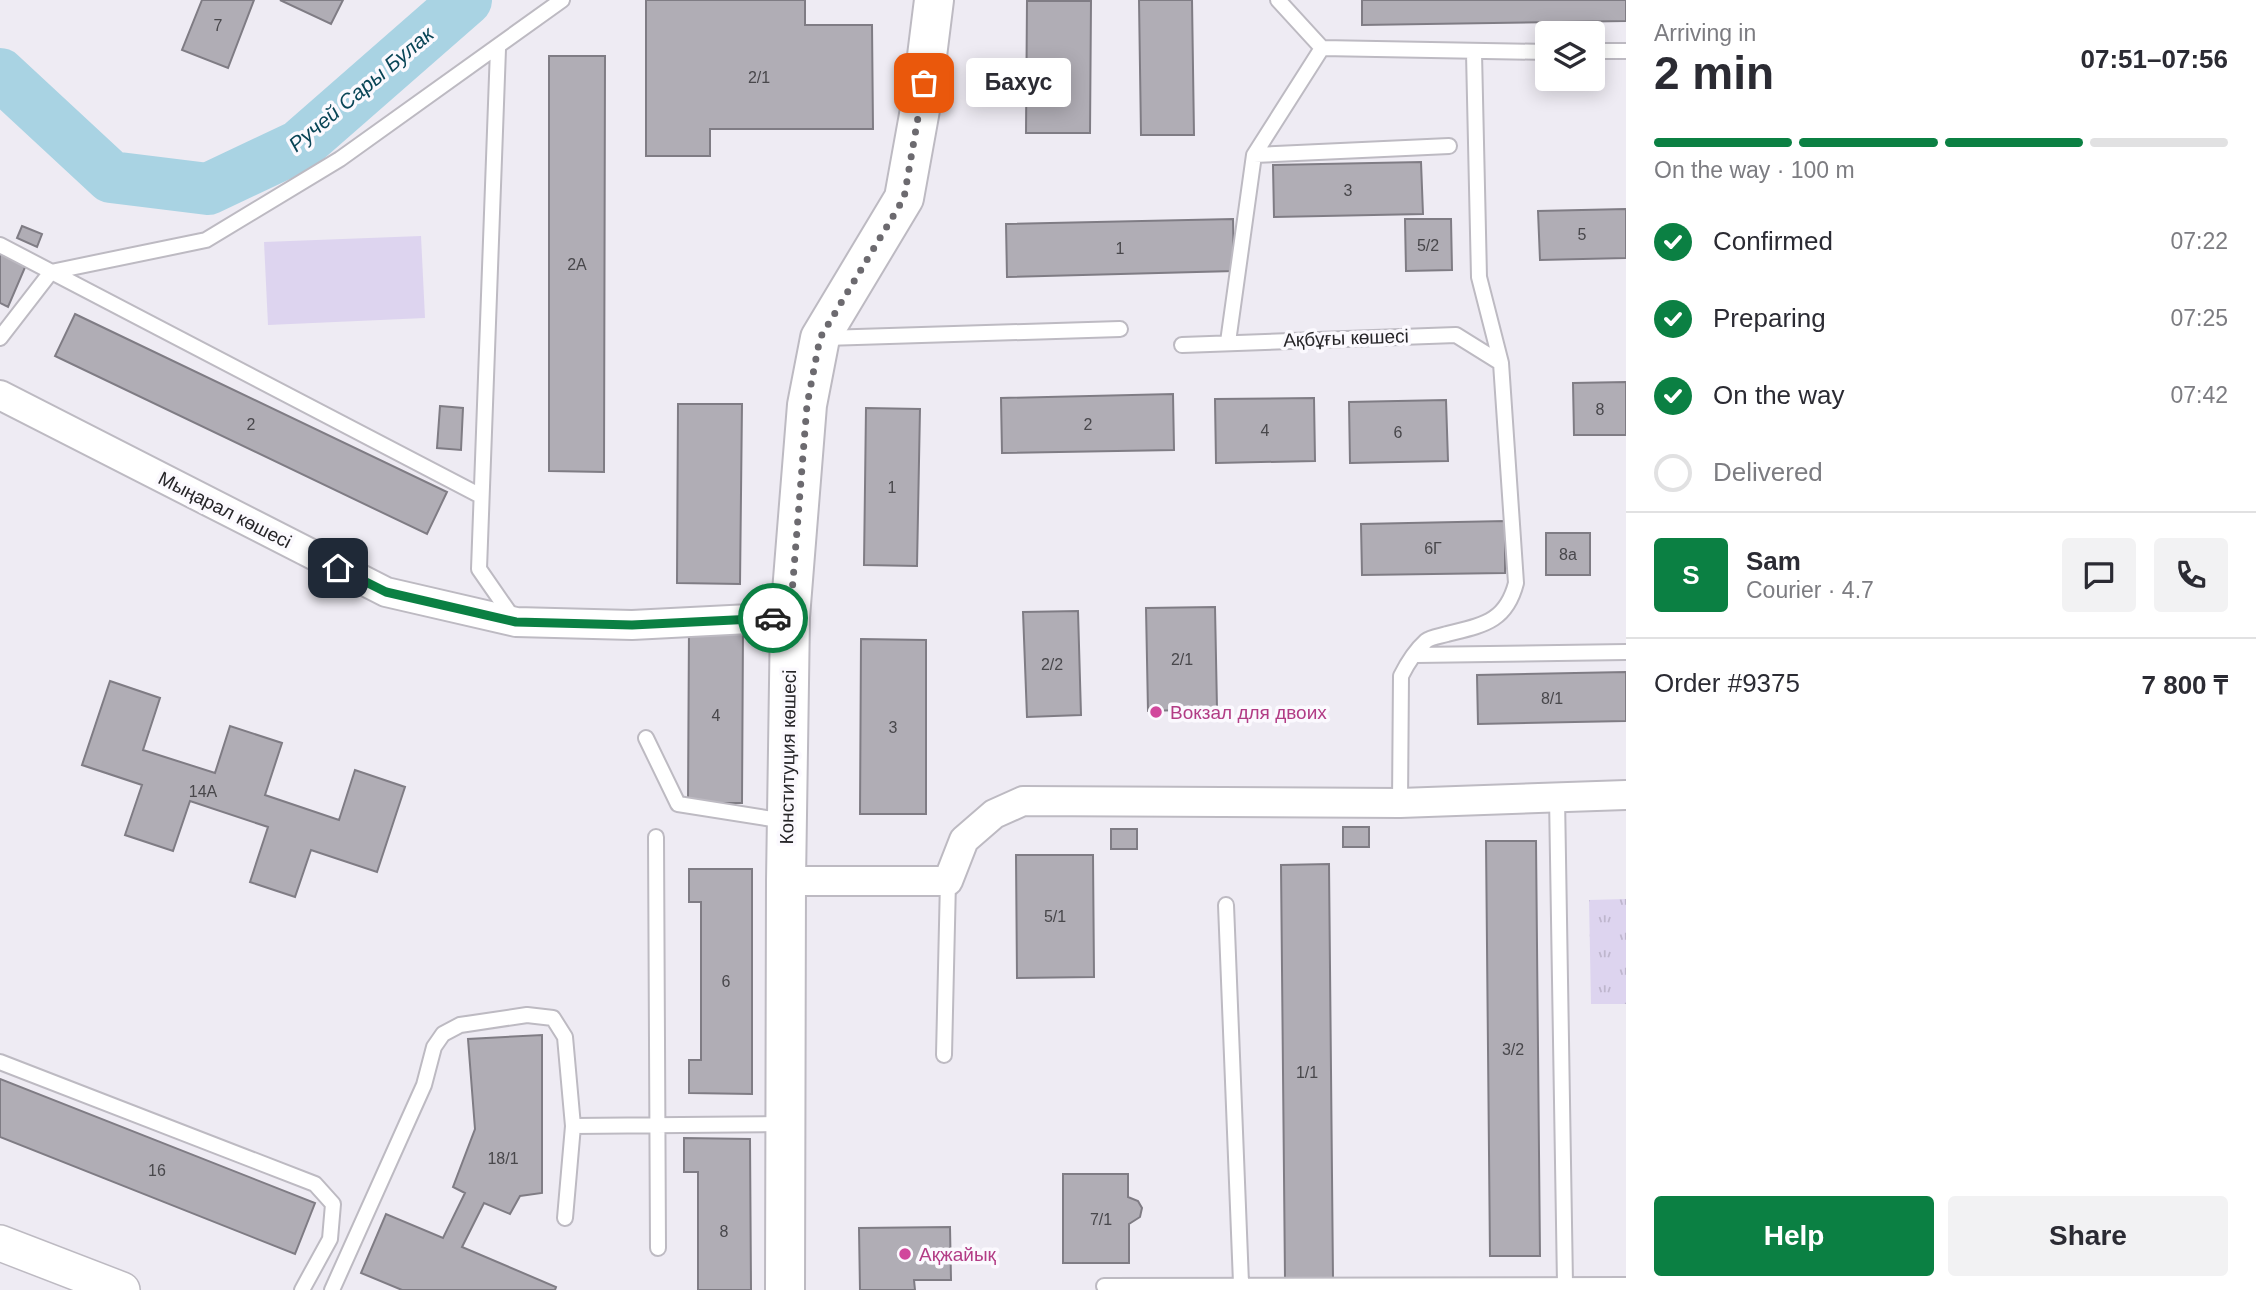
<!DOCTYPE html>
<html lang="en">
<head>
<meta charset="utf-8">
<style>
	body { margin:0; font-family:Helvetica,sans-serif; background:#f2f2f3; color:#2b2b33; height:100vh; display:flex; flex-direction:column; font-size:26px; white-space:nowrap }
	* { box-sizing:border-box; margin:0 }
	p { font-size:23px; color:#7c7c81 }
	.icon { flex:none; width:38px; height:38px; fill:none; stroke:currentColor; stroke-width:2; stroke-linecap:round; stroke-linejoin:round }
	.map { position:relative; flex:1; overflow:hidden }
	.panel { display:flex; flex-direction:column; background:#fff; width:630px }
	.panel>* { flex:none }
	.controls { position:absolute; left:1535px; top:21px; display:grid; gap:14px }
	.controls a { display:grid; place-items:center; width:70px; height:70px; border-radius:7px; background:#fff; box-shadow:0 4px 18px #0003; font-size:35px }
	.pin { position:absolute; display:grid; place-items:center; width:60px; height:60px; color:#fff; margin:-30px; border-radius:14px; box-shadow:0 4px 10px #0006 }
	.courier { position:absolute; display:grid; place-items:center; width:70px; height:70px; margin:-35px; border:5px solid #0b8043; border-radius:50%; background:#fff; color:#222; box-shadow:0 2px 9px #0007 }
	.bubble { position:absolute; height:49px; border-radius:7px; background:#fff; box-shadow:0 4px 18px #0003; font-size:23px; font-weight:700; line-height:49px; text-align:center }
	.overview em { font-style:normal; font-weight:700 }
	.overview div { display:flex; flex-direction:column-reverse }
	.overview { display:flex; align-items:center; justify-content:space-between; height:119px; padding:0 28px }
	h1 { font-size:46px; font-weight:700; line-height:52px }
	.bar { display:grid; grid-template-columns:repeat(4,1fr); gap:10px 7px; align-content:center; height:84px; padding:0 28px }
	.bar i { height:9px; border-radius:5px; background:#e1e1e2 }
	.bar .current { background:#0b8043 }
	.bar p { grid-column:span 4 }
	.line { display:flex; align-items:center; gap:18px; padding:0 28px; border-top:2px solid #e1e1e2 }
	.line div { flex:1 }
	.round { display:grid; place-items:center; flex:none; width:74px; height:74px; border-radius:7px; background:#f2f2f3 }
	ol { padding:0 28px; list-style:none }
	li { display:flex; align-items:center; gap:21px; height:77px }
	li p { margin-inline-start:auto }
	li .icon { padding:7px; border-radius:50%; background:#0b8043; color:#fff; stroke-width:4 }
	li:last-child { color:#7c7c81 }
	li i { width:38px; height:38px; border:4px solid #e1e1e2; border-radius:50% }
	.action { display:flex; gap:14px; margin-top:auto; padding:14px 28px }
	.action a { flex:1; height:80px; border-radius:7px; background:#0b8043; color:#fff; font-size:28px; font-weight:700; line-height:80px; text-align:center }
	.action a+a { background:#f2f2f3; color:#2b2b33 }
	main { display:flex; flex:1; min-height:0 }
	.map>svg:first-child { display:block }
	.park { fill:url(#park-tufts) }
	.pitch { fill:#ddd4ef }
	.lines { fill:none; stroke-linecap:round; stroke-linejoin:round }
	.river { stroke:#a9d3e3; stroke-width:52 }
	.building { fill:#b0adb5; stroke:#7f7c84; stroke-width:2 }
	.service-casing { stroke:#bdbac2; stroke-width:18 }
	.minor-casing { stroke:#bdbac2; stroke-width:32 }
	.tertiary-casing { stroke:#bdbac2; stroke-width:38 }
	.secondary-casing { stroke:#bdbac2; stroke-width:42 }
	.service { stroke:#fff; stroke-width:14 }
	.minor { stroke:#fff; stroke-width:28 }
	.tertiary { stroke:#fff; stroke-width:35 }
	.secondary { stroke:#fff; stroke-width:38 }
	.done { stroke:#6c6a6f; stroke-width:7; stroke-dasharray:0 12.6 }
	.route { stroke:#0b8043; stroke-width:9 }
	.hotel-dot { fill:#d1479c; stroke:#fbf9fe; stroke-width:2.5 }
	.labels { text-anchor:middle; dominant-baseline:central; stroke-width:7; stroke-linejoin:round; paint-order:stroke }
	.number-label { font-size:16px; fill:#48474b }
	.street-label { font-size:19px; fill:#262528; stroke:#fbf9fe }
	.hotel-label { font-size:19px; fill:#b23c85; stroke:#fbf9fe; text-anchor:start }
	.water-label { font-size:21px; font-style:italic; fill:#094556; stroke:#fbf9fe }
</style>
</head>
<body>
<main>
<div class="map">
<svg width="1626" height="1290" viewBox="0 0 1626 1290">
	<defs>
		<pattern id="park-tufts" width="24" height="20" patternUnits="userSpaceOnUse" patternTransform="scale(1.75)"><rect width="24" height="20" fill="#ddd4ef"/><path d="M3 7l-1-3M5 7V3M7 7l1-3M15 17l-1-3M17 17v-4M19 17l1-3" fill="none" stroke="#beb6cd"/></pattern>
	</defs>
	<rect width="100%" height="100%" fill="#eeebf3"/>
	<path class="park" d="M 1626,899 L 1626,1004 L 1591,1004 L 1589,900 Z"/>
	<path class="pitch" d="M 421,236 L 425,318 L 268,325 L 264,242 Z"/>
	<g class="lines">
		<path class="river" d="M 0,74 L 111,177 L 208,189 L 299,146 L 466,0"/>
	</g>
	<path class="building" d="M 202,0 L 254,0 L 228,68 L 182,50 Z
		M 280,0 L 343,0 L 331,24 Z
		M 646,0 L 805,0 L 805,25 L 872,25 L 873,129 L 710,129 L 710,156 L 646,156 Z
		M 1139,0 L 1192,0 L 1194,135 L 1141,135 Z
		M 1362,0 L 1626,0 L 1626,21 L 1362,25 Z
		M 1027,1 L 1091,1 L 1090,133 L 1026,133 Z
		M 549,56 L 605,56 L 604,472 L 549,471 Z
		M 1421,162 L 1423,214 L 1274,217 L 1273,165 Z
		M 1626,209 L 1626,258 L 1540,260 L 1538,211 Z
		M 1233,219 L 1234,271 L 1007,277 L 1006,224 Z
		M 1405,219 L 1451,219 L 1452,270 L 1406,271 Z
		M 22,226 L 42,234 L 37,247 L 17,238 Z
		M 0,254 L 26,265 L 8,307 L 0,303 Z
		M 75,314 L 447,492 L 427,534 L 55,356 Z
		M 1626,382 L 1626,435 L 1574,435 L 1573,383 Z
		M 1173,394 L 1174,450 L 1002,453 L 1001,398 Z
		M 1314,398 L 1315,461 L 1216,463 L 1215,399 Z
		M 1446,400 L 1448,461 L 1350,463 L 1349,402 Z
		M 678,404 L 742,404 L 740,584 L 677,583 Z
		M 440,406 L 463,408 L 461,450 L 437,448 Z
		M 866,408 L 920,409 L 917,566 L 864,565 Z
		M 1505,521 L 1505,573 L 1362,575 L 1361,524 Z
		M 1546,533 L 1590,533 L 1590,575 L 1546,575 Z
		M 1215,607 L 1217,709 L 1148,711 L 1146,608 Z
		M 1078,611 L 1081,715 L 1027,717 L 1023,612 Z
		M 689,627 L 743,628 L 742,803 L 688,803 Z
		M 861,639 L 926,640 L 926,814 L 860,814 Z
		M 1626,672 L 1626,721 L 1478,724 L 1477,675 Z
		M 110,681 L 160,698 L 143,750 L 215,773 L 230,726 L 282,743 L 265,795 L 339,820 L 355,770 L 405,787 L 377,872 L 311,850 L 295,897 L 250,882 L 268,827 L 190,801 L 173,851 L 125,835 L 142,785 L 82,765 Z
		M 1343,827 L 1369,827 L 1369,847 L 1343,847 Z
		M 1111,829 L 1137,829 L 1137,849 L 1111,849 Z
		M 1486,841 L 1536,841 L 1540,1256 L 1490,1256 Z
		M 1016,855 L 1093,855 L 1094,977 L 1017,978 Z
		M 1329,864 L 1333,1279 L 1285,1279 L 1281,865 Z
		M 689,869 L 752,869 L 752,1094 L 689,1093 L 689,1060 L 701,1060 L 701,902 L 689,902 Z
		M 542,1035 L 542,1193 L 520,1196 L 510,1214 L 484,1203 L 462,1247 L 556,1287 L 555,1290 L 402,1290 L 361,1273 L 386,1214 L 443,1238 L 465,1193 L 453,1187 L 475,1129 L 468,1039 Z
		M 0,1079 L 315,1203 L 295,1254 L 0,1137 Z
		M 684,1138 L 750,1139 L 751,1290 L 698,1290 L 698,1172 L 684,1172 Z
		M 1063,1174 L 1128,1174 L 1128,1197 L 1138,1201 L 1142,1208 L 1140,1217 L 1129,1224 L 1129,1263 L 1063,1263 Z
		M 950,1227 L 951,1280 L 914,1280 L 915,1290 L 860,1290 L 859,1228 Z"/>
	<g class="lines">
		<g class="service-casing">
			<path id="service" d="M 1278,0 L 1322,48 L 1547,52
				M 498,49 L 479,569 L 513,618
				M 1592,51 L 1626,51
				M 1254,155 L 1449,146
				M 0,245 L 479,495
				M 0,338 L 51,272 L 206,240 L 340,159 L 562,0
				M 825,338 L 1120,329
				M 1228,342 L 1254,155 L 1322,48
				M 1182,345 L 1456,335 L 1501,363
				M 1416,655 L 1626,652
				M 646,738 L 678,804 L 785,821
				M 1557,797 L 1565,1284
				M 1400,803 L 1401,676 C 1407,664 1416,650 1426,641 C 1431,637 1441,636 1447,634 C 1483,625 1506,622 1516,583 L 1501,363 L 1479,277 L 1474,53
				M 656,837 L 658,1248
				M 1226,905 L 1241,1283
				M 944,1055 L 948,881
				M 0,1062 L 315,1184 L 333,1204 L 330,1239 L 302,1290
				M 565,1218 L 573,1126 L 783,1124
				M 1104,1286 L 1626,1285
				M 332,1290 L 424,1085 L 434,1047 L 443,1034 L 460,1025 L 527,1015 L 553,1018 L 565,1037 L 573,1126"/>
		</g>
		<g class="minor-casing">
			<path id="minor" d="M 0,395 L 386,592 L 516,622 L 632,625 L 790,617
				M 786,881 L 948,881 L 964,840 L 994,814 L 1023,801 L 1400,803 L 1626,795"/>
		</g>
		<g class="tertiary-casing">
			<path id="tertiary" d="M 0,1243 L 122,1290"/>
		</g>
		<g class="secondary-casing">
			<path id="secondary" d="M 785,1290 L 786,881 L 790,617 L 807,405 L 820,338 L 904,198 L 921,104 L 934,0"/>
		</g>
		<use href="#service" class="service"/>
		<use href="#minor" class="minor"/>
		<use href="#tertiary" class="tertiary"/>
		<use href="#secondary" class="secondary"/>
	</g>
	<g class="lines">
		<path class="done" d="M 773,618 L 790,618 L 807,405 L 820,338 L 904,198 L 924,83"/>
		<path class="route" d="M 338,568 L 386,592 L 516,622 L 632,625 L 773,618"/>
	</g>
	<g class="hotel-dot">
		<circle cx="1156" cy="712" r="7"/>
		<circle cx="905" cy="1254" r="7"/>
	</g>
	<g class="labels">
		<g class="number-label">
			<text x="218" y="25">7</text>
			<text x="759" y="77">2/1</text>
			<text x="1348" y="190">3</text>
			<text x="1582" y="234">5</text>
			<text x="1428" y="245">5/2</text>
			<text x="1120" y="248">1</text>
			<text x="577" y="264">2А</text>
			<text x="1600" y="409">8</text>
			<text x="251" y="424">2</text>
			<text x="1088" y="424">2</text>
			<text x="1265" y="430">4</text>
			<text x="1398" y="432">6</text>
			<text x="892" y="487">1</text>
			<text x="1433" y="548">6Г</text>
			<text x="1568" y="554">8а</text>
			<text x="1182" y="659">2/1</text>
			<text x="1052" y="664">2/2</text>
			<text x="1552" y="698">8/1</text>
			<text x="716" y="715">4</text>
			<text x="893" y="727">3</text>
			<text x="203" y="791">14А</text>
			<text x="1055" y="916">5/1</text>
			<text x="726" y="981">6</text>
			<text x="1513" y="1049">3/2</text>
			<text x="1307" y="1072">1/1</text>
			<text x="503" y="1158">18/1</text>
			<text x="157" y="1170">16</text>
			<text x="1101" y="1219">7/1</text>
			<text x="724" y="1231">8</text>
		</g>
		<g class="street-label">
			<text transform="translate(1346 338) rotate(-2)">Ақбұғы көшесі</text>
			<text transform="translate(225 510) rotate(27)">Мыңарал көшесі</text>
			<text transform="translate(788 757) rotate(-89)">Конституция көшесі</text>
		</g>
		<g class="hotel-label">
			<text x="1170" y="712">Вокзал для двоих</text>
			<text x="919" y="1254">Ақжайық</text>
		</g>
		<g class="water-label">
			<text transform="translate(361 89) rotate(-40)">Ручей Сары Булак</text>
		</g>
	</g>
</svg>
<div class="controls">
<a><svg class="icon" aria-label="layers" viewBox="0 0 24 24"><path d="M12 4l9 5-9 5-9-5zM3 14l9 5 9-5"/></svg></a>
</div>
<div class="pin" style="left:924px;top:83px;background:#ea580c"><svg class="icon" aria-label="bag" viewBox="0 0 24 24"><path d="M5 8h14l-1 12H6zM9 8a3 3 0 0 1 6 0"/></svg></div>
<div class="pin" style="left:338px;top:568px;background:#1f2937"><svg class="icon" aria-label="home" viewBox="0 0 24 24"><path d="M3 11l9-7 9 7M6 9v11h12V9"/></svg></div>
<div class="courier" style="left:773px;top:618px"><svg class="icon" aria-label="car" viewBox="0 0 24 24"><path d="M5 17H2v-5l4-1 3-4h7l3 4 3 1v5h-3M9 17h6M6 11h13"/><circle cx="7" cy="17" r="2"/><circle cx="17" cy="17" r="2"/></svg></div>
<div class="bubble" style="left:966px;top:58px;width:105px">Бахус</div>
</div>
<section class="panel">
<div class="overview"><div><h1>2 min</h1><p>Arriving in</p></div><em>07:51–07:56</em></div>
<div class="bar"><i class="current"></i><i class="current"></i><i class="current"></i><i></i><p>On the way · 100 m</p></div>
<ol>
<li><svg class="icon" aria-label="check" viewBox="0 0 24 24"><path d="M5 12l5 5 9-10"/></svg>Confirmed<p>07:22</p></li>
<li><svg class="icon" aria-label="check" viewBox="0 0 24 24"><path d="M5 12l5 5 9-10"/></svg>Preparing<p>07:25</p></li>
<li><svg class="icon" aria-label="check" viewBox="0 0 24 24"><path d="M5 12l5 5 9-10"/></svg>On the way<p>07:42</p></li>
<li><i></i>Delivered</li>
</ol>
<div class="line" style="height:126px"><b class="round" style="background:#0b8043;color:#fff">S</b><div><b>Sam</b><p>Courier · 4.7</p></div><a class="round"><svg class="icon" aria-label="chat" viewBox="0 0 24 24"><path d="M4 5h16v11H9l-5 4z"/></svg></a><a class="round"><svg class="icon" aria-label="phone" viewBox="0 0 24 24"><path d="M5 4h4l2 5-3 2q2 4 5 5l2-3 5 2v4C11 20 4 13 5 4z"/></svg></a></div>
<div class="line" style="height:91px"><div>Order #9375</div><b>7 800 ₸</b></div>
<div class="action"><a>Help</a><a>Share</a></div>
</section>
</main>
</body>
</html>
